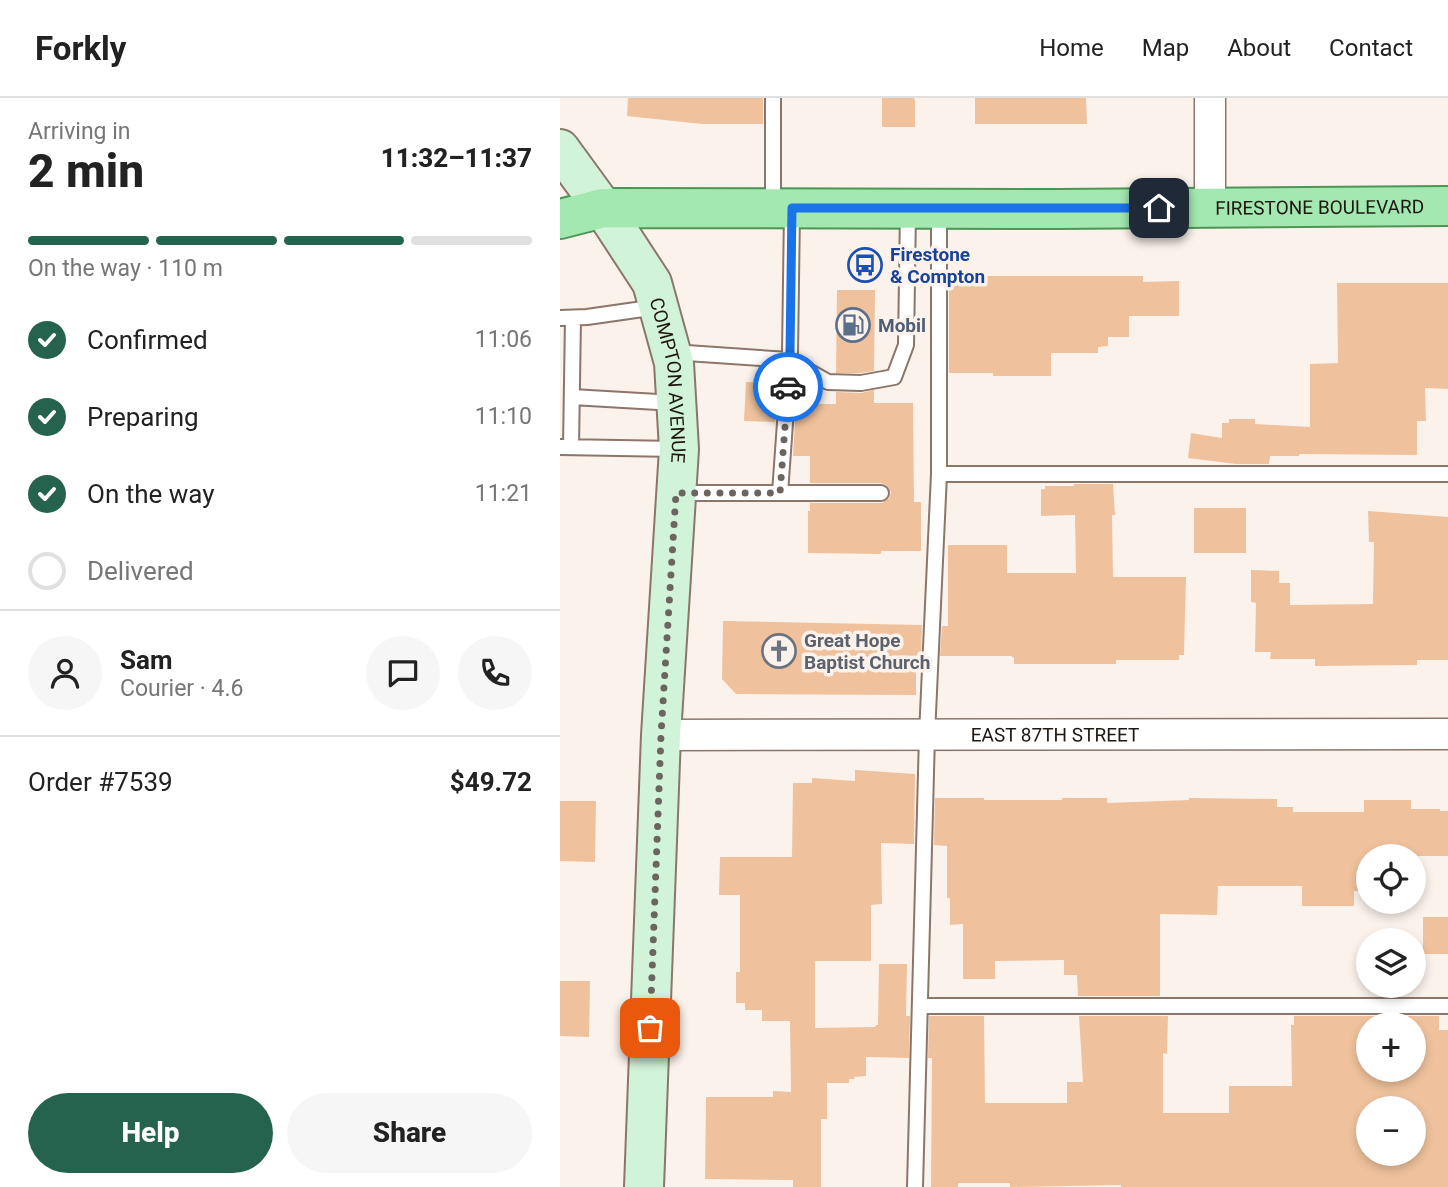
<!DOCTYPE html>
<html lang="en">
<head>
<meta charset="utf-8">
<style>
	body { margin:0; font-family:Roboto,sans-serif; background:#f6f6f6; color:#222; height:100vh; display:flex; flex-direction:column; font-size:26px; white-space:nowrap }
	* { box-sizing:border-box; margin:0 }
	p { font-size:23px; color:#767676 }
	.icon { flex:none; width:38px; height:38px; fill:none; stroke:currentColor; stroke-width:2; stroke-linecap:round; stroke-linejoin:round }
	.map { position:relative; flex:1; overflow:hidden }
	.panel { display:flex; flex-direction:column; background:#fff; width:560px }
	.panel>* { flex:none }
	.tools { position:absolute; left:796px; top:746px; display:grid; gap:14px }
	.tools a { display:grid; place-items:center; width:70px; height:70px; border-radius:50%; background:#fff; box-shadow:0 4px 10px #0003; font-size:35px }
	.pin { position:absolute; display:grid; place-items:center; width:60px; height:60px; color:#fff; margin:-30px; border-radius:14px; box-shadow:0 4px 10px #0006 }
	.courier { position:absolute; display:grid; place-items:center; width:70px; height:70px; margin:-35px; border:5px solid #1a73e8; border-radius:50%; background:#fff; color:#222; box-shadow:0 2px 9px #0007 }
	.overview em { font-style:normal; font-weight:800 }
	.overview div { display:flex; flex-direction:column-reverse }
	.overview { display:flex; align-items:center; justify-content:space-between; height:119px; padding:0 28px }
	h1 { font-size:46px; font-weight:800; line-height:52px }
	.bar { display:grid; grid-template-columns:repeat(4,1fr); gap:10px 7px; align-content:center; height:84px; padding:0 28px }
	.bar i { height:9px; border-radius:5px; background:#e0e0e0 }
	.bar .on { background:#25634f }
	.bar p { grid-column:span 4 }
	.line { display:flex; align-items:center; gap:18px; padding:0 28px; border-top:2px solid #e0e0e0 }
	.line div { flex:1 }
	.round { display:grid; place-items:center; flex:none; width:74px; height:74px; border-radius:37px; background:#f6f6f6 }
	ol { padding:0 28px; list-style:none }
	li { display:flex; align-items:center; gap:21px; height:77px }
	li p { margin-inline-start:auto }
	li .icon { padding:7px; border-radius:50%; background:#25634f; color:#fff; stroke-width:4 }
	li:last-child { color:#767676 }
	li i { width:38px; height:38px; border:4px solid #e0e0e0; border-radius:50% }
	.primary-button { display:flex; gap:14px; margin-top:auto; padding:14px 28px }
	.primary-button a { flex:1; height:80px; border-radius:42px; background:#25634f; color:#fff; font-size:28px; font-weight:800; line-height:80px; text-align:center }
	.primary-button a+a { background:#f6f6f6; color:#222 }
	header { display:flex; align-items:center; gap:42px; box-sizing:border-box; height:98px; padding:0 35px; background:#fff; border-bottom:2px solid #e0e0e0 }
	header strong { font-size:33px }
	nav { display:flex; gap:38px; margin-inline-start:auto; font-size:24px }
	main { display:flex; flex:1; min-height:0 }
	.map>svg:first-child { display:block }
	.building { fill:#efc29d; fill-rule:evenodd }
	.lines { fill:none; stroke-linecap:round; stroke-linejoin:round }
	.service-casing { stroke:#8c7669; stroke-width:18 }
	.minor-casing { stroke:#8c7669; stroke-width:33 }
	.secondary-casing { stroke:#8c7669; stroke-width:42 }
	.primary-casing { stroke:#4d9456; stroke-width:42 }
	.service { stroke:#fff; stroke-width:14 }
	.minor { stroke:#fff; stroke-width:30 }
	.secondary { stroke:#d1f3d7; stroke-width:38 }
	.primary { stroke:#a3e8b0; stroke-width:38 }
	.done { stroke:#6c645e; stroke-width:7; stroke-dasharray:0 12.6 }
	.route { stroke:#1a73e8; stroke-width:9 }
	.labels { text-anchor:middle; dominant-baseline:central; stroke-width:7; stroke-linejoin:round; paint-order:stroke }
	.street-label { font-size:19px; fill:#1f1711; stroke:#fcf2ec }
	.transit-label { font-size:19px; font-weight:bold; fill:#164399; stroke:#fcf2ec; text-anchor:start }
	.service-label { font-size:19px; font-weight:bold; fill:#4e5e75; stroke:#fcf2ec; text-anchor:start }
	.worship-label { font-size:19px; font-weight:bold; fill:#5b616d; stroke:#fcf2ec; text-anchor:start }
</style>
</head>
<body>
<header>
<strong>Forkly</strong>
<nav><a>Home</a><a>Map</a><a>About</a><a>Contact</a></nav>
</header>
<main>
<section class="panel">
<div class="overview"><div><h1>2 min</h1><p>Arriving in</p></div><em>11:32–11:37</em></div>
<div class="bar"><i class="on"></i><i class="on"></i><i class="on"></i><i></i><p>On the way · 110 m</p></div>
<ol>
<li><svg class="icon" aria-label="check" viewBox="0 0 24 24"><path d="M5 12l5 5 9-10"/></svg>Confirmed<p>11:06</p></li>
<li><svg class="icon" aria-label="check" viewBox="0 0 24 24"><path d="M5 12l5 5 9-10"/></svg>Preparing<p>11:10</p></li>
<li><svg class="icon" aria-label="check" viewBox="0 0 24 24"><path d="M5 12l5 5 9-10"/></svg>On the way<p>11:21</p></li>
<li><i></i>Delivered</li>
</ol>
<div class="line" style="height:126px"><a class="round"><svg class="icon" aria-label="person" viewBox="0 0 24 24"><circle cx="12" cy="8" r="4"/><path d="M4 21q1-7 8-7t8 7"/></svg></a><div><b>Sam</b><p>Courier · 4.6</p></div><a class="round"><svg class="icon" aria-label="chat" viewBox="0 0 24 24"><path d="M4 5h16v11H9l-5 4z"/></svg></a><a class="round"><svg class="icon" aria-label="phone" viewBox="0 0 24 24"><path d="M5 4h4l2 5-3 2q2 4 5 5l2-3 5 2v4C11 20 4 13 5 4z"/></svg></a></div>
<div class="line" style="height:91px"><div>Order #7539</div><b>$49.72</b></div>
<div class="primary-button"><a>Help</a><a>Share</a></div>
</section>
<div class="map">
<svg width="888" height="1089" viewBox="0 0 888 1089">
	<rect width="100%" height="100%" fill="#fcf2ec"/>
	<path class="building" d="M 68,0 L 203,0 L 203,26 L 142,26 L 67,18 Z
		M 322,0 L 354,0 L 355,2 L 355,29 L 322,29 Z
		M 415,0 L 526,0 L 527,26 L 415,26 Z
		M 389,178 L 583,178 L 583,184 L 619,183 L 619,218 L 569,218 L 569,239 L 548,239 L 548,248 L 538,249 L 538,255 L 491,255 L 491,278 L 433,278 L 433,275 L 389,275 Z
		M 777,185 L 888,185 L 888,291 L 865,290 L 866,323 L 857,323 L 857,357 L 739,356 L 739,358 L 710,358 L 709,366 L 676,366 L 628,360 L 631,335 L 662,340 L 662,325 L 669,325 L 669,321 L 695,321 L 695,326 L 750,329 L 750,266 L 778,265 Z
		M 277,192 L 315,192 L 314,273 L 300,275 L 276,275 Z
		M 186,284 L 218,285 L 215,324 L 184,323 Z
		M 314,292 L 314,305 L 353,305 L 354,404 L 361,404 L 361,453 L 321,453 L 321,456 L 248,455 L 248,413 L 250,413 L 250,405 L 322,405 L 329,400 L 331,394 L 326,387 L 321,385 L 250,385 L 250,358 L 233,358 L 236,306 L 276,306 L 276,294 L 301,295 Z
		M 514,386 L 553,386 L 555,417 L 552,417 L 553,479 L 626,479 L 624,557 L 619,557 L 619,562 L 556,562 L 556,566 L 454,566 L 454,560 L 451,558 L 380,558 L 382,528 L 388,528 L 388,447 L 447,447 L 447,475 L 516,475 L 515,417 L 481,418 L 481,391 L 485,391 L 485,388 L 514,388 Z
		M 634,410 L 686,410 L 686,455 L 634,455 Z
		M 808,413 L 888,419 L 888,562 L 857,562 L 857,567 L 755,568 L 755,561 L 710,561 L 711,554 L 695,554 L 696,505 L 691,504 L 691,472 L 719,473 L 719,485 L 730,485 L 730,507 L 813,506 L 814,444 L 809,444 Z
		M 163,523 L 362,527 L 361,558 L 356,558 L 356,597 L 176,596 L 162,581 Z
		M 295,672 L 355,676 L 354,746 L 321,745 L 322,806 L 311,807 L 311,863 L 255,863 L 255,930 L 315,929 L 316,927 L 318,927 L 319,866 L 347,866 L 346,918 L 350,918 L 349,960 L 306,959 L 306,978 L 294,979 L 295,981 L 289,981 L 289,985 L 267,985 L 267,1021 L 261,1021 L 261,1089 L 233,1089 L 233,1082 L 145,1081 L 146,999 L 213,999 L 213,993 L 231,994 L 230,923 L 202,923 L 202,912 L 185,912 L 185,905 L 176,905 L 176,874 L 180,874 L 180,797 L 159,797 L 160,759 L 232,759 L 233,685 L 252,685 L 252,680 L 295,683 Z
		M 375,700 L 424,700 L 424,702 L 502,702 L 502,700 L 547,700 L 547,705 L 629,702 L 629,700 L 717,701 L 717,709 L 733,709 L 733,714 L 804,714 L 804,702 L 851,702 L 851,711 L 880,711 L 880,713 L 888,713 L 888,758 L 808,758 L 808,793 L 794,793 L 794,808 L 742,808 L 742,788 L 658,788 L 657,817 L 600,816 L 600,898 L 518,898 L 517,877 L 504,877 L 504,862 L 435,863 L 435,881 L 403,881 L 403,826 L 390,827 L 390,800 L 387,800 L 387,748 L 374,747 Z
		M 0,703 L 36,703 L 35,764 L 0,763 Z
		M 863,819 L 888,819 L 888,856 L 863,856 Z
		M 0,883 L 30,883 L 29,939 L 0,938 Z
		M 369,918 L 424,918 L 425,1005 L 507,1005 L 507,984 L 523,984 L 519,918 L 608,918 L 607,956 L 603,955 L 603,1015 L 669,1015 L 669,988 L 732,988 L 731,927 L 734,927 L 734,918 L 879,918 L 879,932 L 888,932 L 888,1089 L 561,1089 L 561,1087 L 450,1089 L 450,1085 L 398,1085 L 398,1089 L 371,1089 L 372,960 L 368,960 ZM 808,926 L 854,926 L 854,971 L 808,971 ZM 808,1010 L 854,1010 L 854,1055 L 808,1055 Z"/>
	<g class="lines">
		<g class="service-casing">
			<path id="service" d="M 213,0 L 213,110
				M 0,220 L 27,219 L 97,209
				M 112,254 L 229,262 L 268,284 L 301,285 L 334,279 L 346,247 L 348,113
				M 12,299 L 115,305
				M 0,349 L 117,351
				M 11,349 L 13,220
				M 379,376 L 888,376
				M 117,395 L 321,395
				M 220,395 L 230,255 L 232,113
				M 360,908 L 888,908
				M 355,1089 L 367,637 L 379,376 L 379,111"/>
		</g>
		<g class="minor-casing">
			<g id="minor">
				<path d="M 650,0 L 650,110"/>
				<path id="s1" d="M 101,637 L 888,636"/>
			</g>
		</g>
		<g class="secondary-casing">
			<g id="secondary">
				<path id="s2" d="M 0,51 L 43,110 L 92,185 L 114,265 L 119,351 L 101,637 L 84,1089"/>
			</g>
		</g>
		<g class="primary-casing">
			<g id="primary">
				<path id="s3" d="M 0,121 L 43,110 L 499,111 L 888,108"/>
			</g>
		</g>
		<use href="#service" class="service"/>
		<use href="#minor" class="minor"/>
		<use href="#secondary" class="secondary"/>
		<use href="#primary" class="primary"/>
	</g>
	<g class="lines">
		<path class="done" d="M 90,930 L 101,637 L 116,395 L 220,395 L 228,289"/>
		<path class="route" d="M 228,289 L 230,255 L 232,110 L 599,110"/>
	</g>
	<defs>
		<g id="bus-ring" transform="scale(1.75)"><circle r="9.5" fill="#fcf2ec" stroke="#1a4fb4" stroke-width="1.5"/><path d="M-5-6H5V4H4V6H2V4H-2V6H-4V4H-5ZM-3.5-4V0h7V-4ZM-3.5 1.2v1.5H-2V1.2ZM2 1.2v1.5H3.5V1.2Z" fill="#1a4fb4"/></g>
		<g id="fuel-ring" transform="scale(1.75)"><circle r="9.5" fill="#fcf2ec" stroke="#5c6f8a" stroke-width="1.5"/><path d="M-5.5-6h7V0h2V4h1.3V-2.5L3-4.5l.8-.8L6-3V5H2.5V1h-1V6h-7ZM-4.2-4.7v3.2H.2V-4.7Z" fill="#5c6f8a"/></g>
		<g id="church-ring" transform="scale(1.75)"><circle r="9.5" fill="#fcf2ec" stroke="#6b7280" stroke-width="1.5"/><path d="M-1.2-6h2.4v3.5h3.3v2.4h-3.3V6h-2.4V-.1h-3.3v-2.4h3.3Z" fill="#6b7280"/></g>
	</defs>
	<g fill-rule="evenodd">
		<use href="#bus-ring" x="305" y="167"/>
		<use href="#fuel-ring" x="293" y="227"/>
		<use href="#church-ring" x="219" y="553"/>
	</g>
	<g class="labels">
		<g class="street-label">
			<text stroke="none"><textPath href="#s3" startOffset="761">FIRESTONE BOULEVARD</textPath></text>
			<text stroke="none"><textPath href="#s2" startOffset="262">COMPTON AVENUE</textPath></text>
			<text stroke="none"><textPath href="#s1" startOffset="394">EAST 87TH STREET</textPath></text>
		</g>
		<g class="transit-label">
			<text x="330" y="156">Firestone<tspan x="330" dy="22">&amp; Compton</tspan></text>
		</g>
		<g class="service-label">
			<text x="318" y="227">Mobil</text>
		</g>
		<g class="worship-label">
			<text x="244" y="542">Great Hope<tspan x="244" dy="22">Baptist Church</tspan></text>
		</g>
	</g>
</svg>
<div class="tools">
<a><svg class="icon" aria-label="locate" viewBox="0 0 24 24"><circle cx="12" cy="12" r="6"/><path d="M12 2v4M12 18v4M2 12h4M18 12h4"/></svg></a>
<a><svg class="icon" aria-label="layers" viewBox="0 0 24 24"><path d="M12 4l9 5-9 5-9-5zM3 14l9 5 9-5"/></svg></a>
<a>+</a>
<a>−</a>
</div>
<div class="pin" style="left:90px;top:930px;background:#ea580c"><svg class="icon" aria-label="bag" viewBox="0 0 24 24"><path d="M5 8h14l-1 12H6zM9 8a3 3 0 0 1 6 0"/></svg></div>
<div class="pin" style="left:599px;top:110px;background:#1f2937"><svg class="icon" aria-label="home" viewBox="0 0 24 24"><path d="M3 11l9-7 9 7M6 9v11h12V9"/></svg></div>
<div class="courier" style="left:228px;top:289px"><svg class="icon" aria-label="car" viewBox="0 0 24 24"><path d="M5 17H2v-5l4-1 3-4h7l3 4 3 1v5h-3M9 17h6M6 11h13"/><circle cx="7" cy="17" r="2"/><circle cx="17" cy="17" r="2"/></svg></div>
</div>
</main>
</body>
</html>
